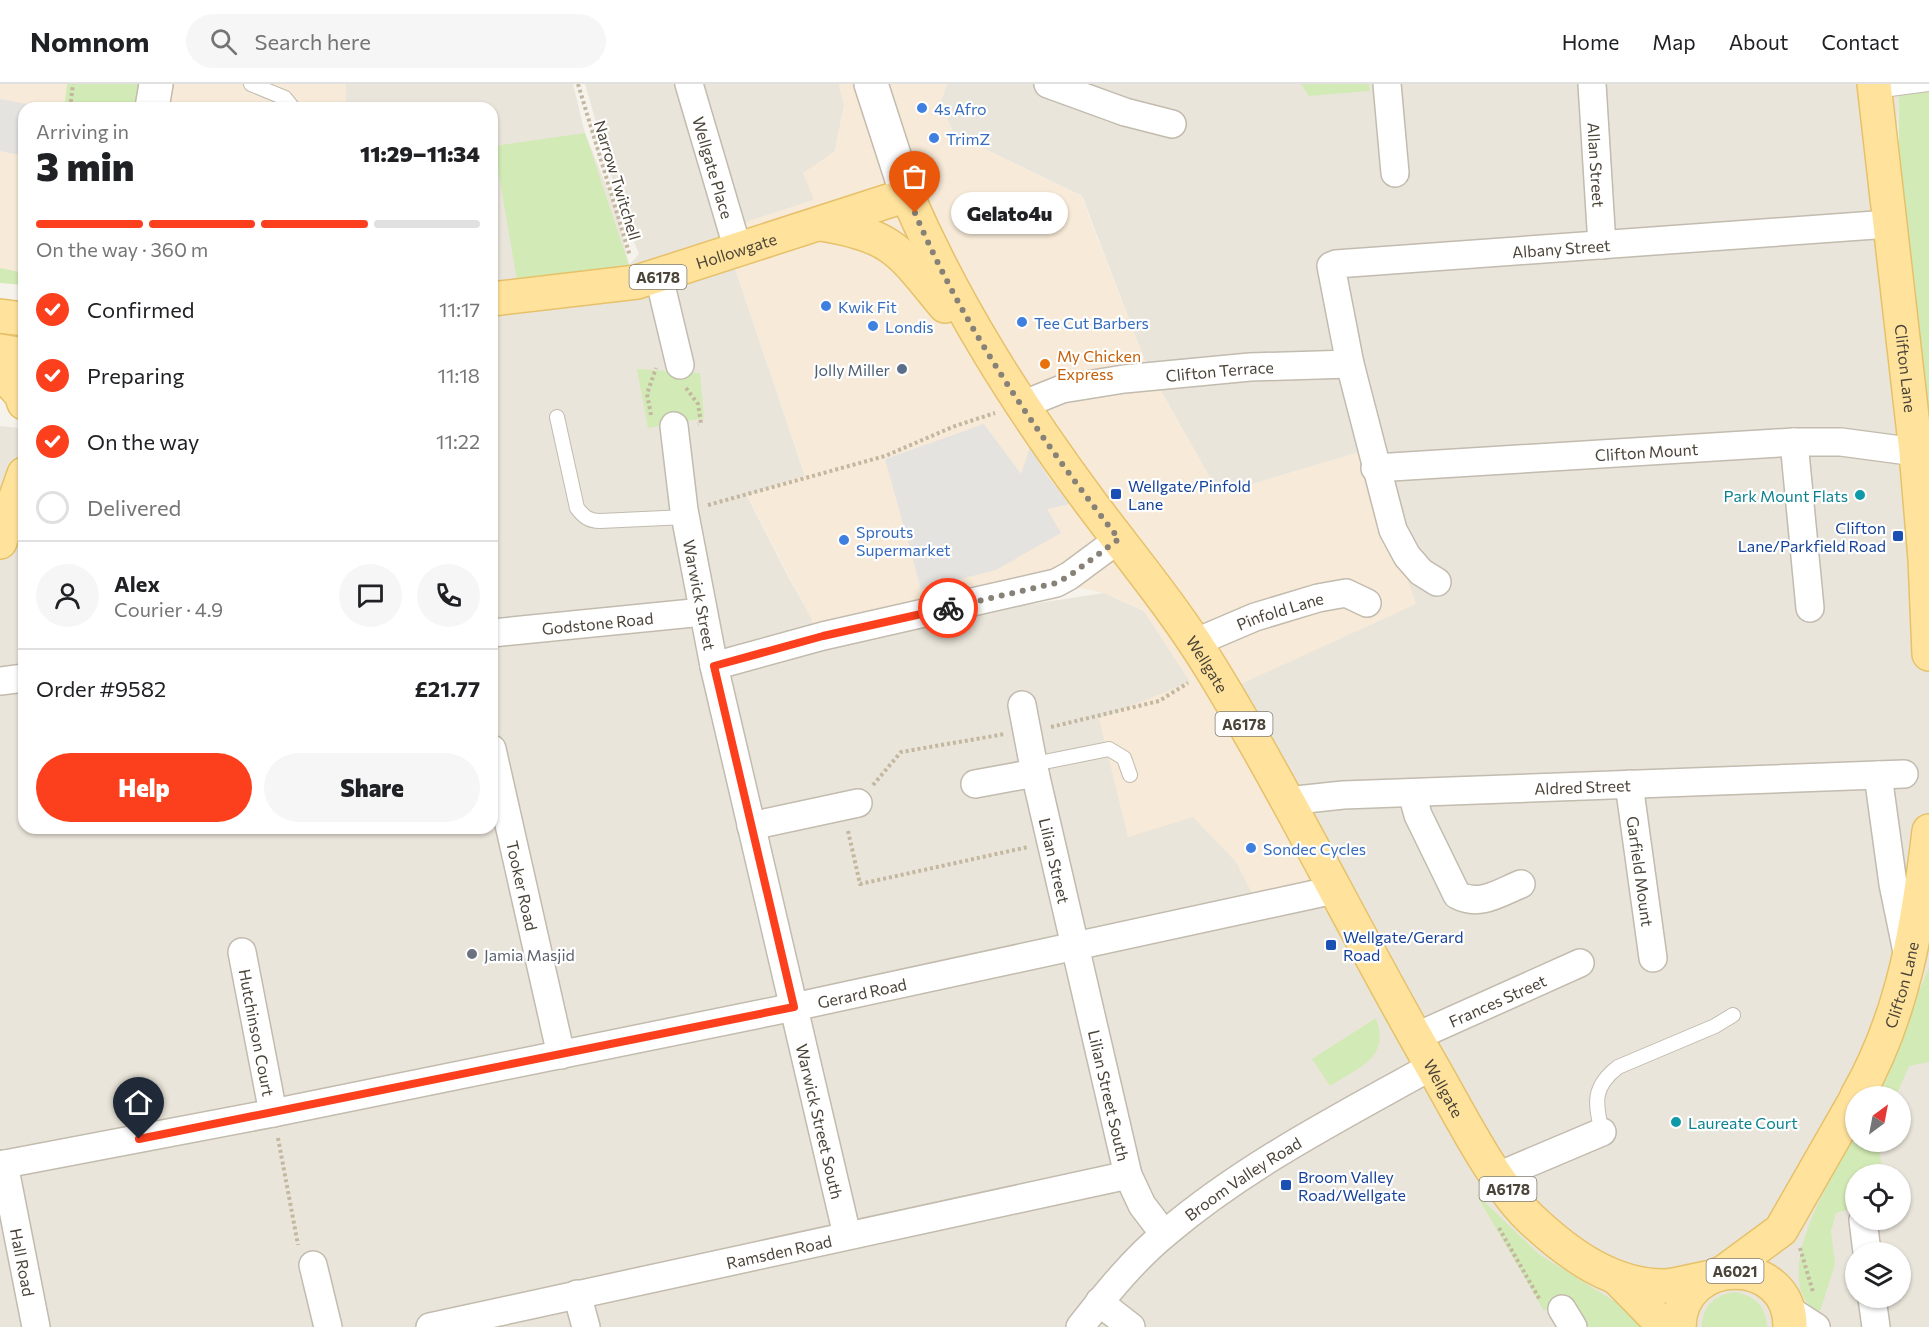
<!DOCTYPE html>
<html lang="en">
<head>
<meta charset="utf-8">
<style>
	body { margin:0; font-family:Commissioner,sans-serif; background:#f6f6f6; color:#202124; height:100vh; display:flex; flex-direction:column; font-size:22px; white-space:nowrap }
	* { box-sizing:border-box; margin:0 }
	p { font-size:20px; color:#757577 }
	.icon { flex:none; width:33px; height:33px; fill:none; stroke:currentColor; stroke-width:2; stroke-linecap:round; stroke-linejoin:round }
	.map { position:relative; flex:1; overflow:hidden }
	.side { position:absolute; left:18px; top:18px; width:480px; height:732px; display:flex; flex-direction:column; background:#fff; border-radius:18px; box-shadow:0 2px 4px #0004 }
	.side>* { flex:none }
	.needle { width:39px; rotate:32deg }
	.fabs { position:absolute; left:1845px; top:1002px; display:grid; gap:12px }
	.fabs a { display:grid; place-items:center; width:66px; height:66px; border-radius:50%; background:#fff; box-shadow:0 2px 4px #0004; font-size:30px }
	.pin { position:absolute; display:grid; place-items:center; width:51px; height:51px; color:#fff; margin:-62px -26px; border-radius:50% 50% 50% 0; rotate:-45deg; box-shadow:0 0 6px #0007 }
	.pin .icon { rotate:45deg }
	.courier { position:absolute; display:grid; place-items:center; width:60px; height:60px; margin:-30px; border:4px solid #fc3f1d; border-radius:50%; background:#fff; color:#222; box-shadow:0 2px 8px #0007 }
	.bubble { position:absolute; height:42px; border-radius:21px; background:#fff; box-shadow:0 2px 4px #0004; font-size:20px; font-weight:800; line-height:42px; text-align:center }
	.overview em { font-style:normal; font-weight:800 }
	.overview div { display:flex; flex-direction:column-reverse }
	.overview { display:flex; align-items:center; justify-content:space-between; height:102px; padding:0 18px }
	h1 { font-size:39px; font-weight:800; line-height:45px }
	.bar { display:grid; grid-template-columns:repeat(4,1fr); gap:9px 6px; align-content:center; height:72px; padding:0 18px }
	.bar i { height:8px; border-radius:4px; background:#e0e0e0 }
	.bar .on { background:#fc3f1d }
	.bar p { grid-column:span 4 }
	.line { display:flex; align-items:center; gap:15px; padding:0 18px; border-top:2px solid #e0e0e0 }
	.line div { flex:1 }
	.round { display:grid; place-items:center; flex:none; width:63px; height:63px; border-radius:32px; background:#f6f6f6 }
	ol { padding:0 18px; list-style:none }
	li { display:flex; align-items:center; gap:18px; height:66px }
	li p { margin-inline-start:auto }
	li .icon { padding:6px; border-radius:50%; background:#fc3f1d; color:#fff; stroke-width:4 }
	li:last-child { color:#757577 }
	li i { width:33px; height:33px; border:3px solid #e0e0e0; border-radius:50% }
	.primary-button { display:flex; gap:12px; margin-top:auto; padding:12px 18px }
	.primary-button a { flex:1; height:69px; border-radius:36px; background:#fc3f1d; color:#fff; font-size:24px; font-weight:800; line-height:69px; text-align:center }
	.primary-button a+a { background:#f6f6f6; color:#202124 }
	header { display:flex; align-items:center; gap:36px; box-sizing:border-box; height:84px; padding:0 30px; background:#fff; border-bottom:2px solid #e0e0e0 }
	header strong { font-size:28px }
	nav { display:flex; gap:33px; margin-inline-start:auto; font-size:21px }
	.search { width:420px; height:54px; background:#f6f6f6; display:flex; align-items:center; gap:15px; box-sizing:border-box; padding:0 21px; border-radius:33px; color:#757577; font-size:22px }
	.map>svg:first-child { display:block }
	.residential { fill:#eae5da; fill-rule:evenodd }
	.commercial { fill:#f7ead8 }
	.green { fill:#d2eab5 }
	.parking { fill:#e5e3e0 }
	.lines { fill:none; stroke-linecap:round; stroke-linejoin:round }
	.service-casing { stroke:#c2bbae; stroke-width:16 }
	.minor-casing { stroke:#c2bbae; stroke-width:30 }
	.tertiary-casing { stroke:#c2bbae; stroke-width:36 }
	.primary-casing { stroke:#e6c16a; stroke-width:36 }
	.path { stroke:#c4b79f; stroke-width:4; stroke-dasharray:3 3; stroke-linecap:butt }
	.service { stroke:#fff; stroke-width:14 }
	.minor { stroke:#fff; stroke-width:27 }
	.tertiary { stroke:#fff; stroke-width:33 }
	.primary { stroke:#ffe39c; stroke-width:33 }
	.done { stroke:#878178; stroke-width:6; stroke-dasharray:0 10.8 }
	.route { stroke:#fc3f1d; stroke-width:8 }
	.shop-dot { fill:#3f7fe0; stroke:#fff; stroke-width:2 }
	.food-dot { fill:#e8710a; stroke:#fff; stroke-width:2 }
	.service-dot { fill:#5c6f8a; stroke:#fff; stroke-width:2 }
	.transit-dot { fill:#1a4fb4; stroke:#fff; stroke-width:2 }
	.culture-dot { fill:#0f9aa8; stroke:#fff; stroke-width:2 }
	.worship-dot { fill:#6b7280; stroke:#fff; stroke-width:2 }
	.labels { text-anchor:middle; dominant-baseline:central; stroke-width:4.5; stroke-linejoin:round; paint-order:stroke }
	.shield { fill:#fff; stroke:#817c74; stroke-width:1.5 }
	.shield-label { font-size:15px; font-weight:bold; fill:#4b4439 }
	.shop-label { font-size:16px; fill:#366cbe; stroke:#fff; text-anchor:start }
	.street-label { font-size:16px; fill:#4b4439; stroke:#fff }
	.food-label { font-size:16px; fill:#c56008; stroke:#fff; text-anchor:start }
	.service-label { font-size:16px; fill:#4e5e75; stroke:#fff; text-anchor:end }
	.transit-label { font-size:16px; fill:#164399; stroke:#fff; text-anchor:start }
	.culture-label { font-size:16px; fill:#0d838f; stroke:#fff; text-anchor:end }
	.worship-label { font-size:16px; fill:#5b616d; stroke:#fff; text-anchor:start }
</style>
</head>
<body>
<header>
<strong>Nomnom</strong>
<div class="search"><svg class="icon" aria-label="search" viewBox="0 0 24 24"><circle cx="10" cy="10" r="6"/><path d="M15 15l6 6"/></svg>Search here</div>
<nav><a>Home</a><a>Map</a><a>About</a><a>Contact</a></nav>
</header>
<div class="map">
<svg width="1929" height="1243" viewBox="0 0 1929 1243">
	<rect width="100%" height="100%" fill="#f6f3ec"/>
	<path class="residential" d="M 346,0 L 573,0 L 585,49 L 618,131 L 629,181 L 639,170 L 623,132 L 585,0 L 839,0 L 844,21 L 835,67 L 814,116 L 722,146 L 805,392 L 747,412 L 791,498 L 823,552 L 1104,509 L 1144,527 L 1203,617 L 1363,367 L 1219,410 L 1147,282 L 1082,112 L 954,50 L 940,19 L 947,0 L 1899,0 L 1897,54 L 1904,145 L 1929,360 L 1929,1243 L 0,1243 L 0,342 L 21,344 L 24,336 L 24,744 L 492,744 L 492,24 L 346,24 ZM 1856,1012 L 1900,1012 L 1900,1058 L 1856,1058 ZM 1856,1090 L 1900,1090 L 1900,1136 L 1856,1136 ZM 1856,1168 L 1900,1168 L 1900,1214 L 1856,1214 Z"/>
	<path class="commercial" d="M 0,0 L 67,0 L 64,24 L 24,24 L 24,201 L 0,195 Z
		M 142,0 L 346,0 L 346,24 L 138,24 Z
		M 839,0 L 947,0 L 940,19 L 954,50 L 1081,112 L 1147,282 L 1219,410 L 1363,367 L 1416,520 L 1217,611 L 1329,814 L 1263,831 L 1236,778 L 1193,733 L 1128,753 L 1099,635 L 1190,598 L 1144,527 L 1104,509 L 1056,499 L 821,554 L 747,411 L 805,392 L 722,146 L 814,116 L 803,89 L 835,67 L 844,21 Z"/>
	<path class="green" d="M 67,0 L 142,0 L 138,24 L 64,24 Z
		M 1301,0 L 1369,0 L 1370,7 L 1309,12 Z
		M 1899,0 L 1929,0 L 1929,360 C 1915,241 1895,120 1899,0 Z
		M 585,49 L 629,181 L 517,196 L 494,62 Z
		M 0,184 L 24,189 L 24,201 L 0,199 Z
		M 637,285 L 700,289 L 704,334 L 648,344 Z
		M 1929,884 L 1929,978 L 1909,982 L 1896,1012 L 1873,1012 Z
		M 1376,934 C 1391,974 1359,983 1330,1002 L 1312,975 Z
		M 1855,1048 L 1856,1058 L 1878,1058 L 1883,1090 L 1856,1090 L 1855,1124 L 1836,1129 L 1831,1147 L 1835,1180 L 1819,1231 C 1815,1227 1809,1222 1806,1217 C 1778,1175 1836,1088 1855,1048 Z
		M 1476,1110 L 1540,1171 L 1630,1227 L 1648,1243 L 1589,1243 L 1567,1215 L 1544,1227 Z
		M 1735,1208 C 1755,1212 1766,1222 1767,1243 L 1702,1243 C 1703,1222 1714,1211 1735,1208 Z"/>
	<path class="parking" d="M 0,15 L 48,24 L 24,24 L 24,72 L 0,67 Z
		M 984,340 L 1021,390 L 1030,363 L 1048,393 L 1070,420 L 1047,425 L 1061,449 L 996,486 L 921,505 L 885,375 Z"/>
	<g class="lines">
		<g class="service-casing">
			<path id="service" d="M 251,0 L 285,14 L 293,24
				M 1875,7 L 1929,0
				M 557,333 L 577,424 C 584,433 589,437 600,437 L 686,433
				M 1034,680 L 1109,665 L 1124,674 L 1130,691
				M 1602,1048 C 1595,1019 1592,1003 1618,983 L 1715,942 L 1733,931"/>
		</g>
		<g class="minor-casing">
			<g id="minor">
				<path id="s1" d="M 689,0 L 738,166"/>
				<path d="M 1048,0 L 1125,28 L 1172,40"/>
				<path d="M 1387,0 L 1395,89"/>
				<path id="s2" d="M 1592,0 L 1602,161"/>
				<path d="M 659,193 L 680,281"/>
				<path id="s3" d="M 1022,321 L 1062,305 L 1124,295 L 1250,283 L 1350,280"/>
				<path id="s4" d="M 674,342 L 684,426 L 714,582 L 847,1151"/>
				<path d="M 1794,358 L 1810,524"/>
				<path id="s5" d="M 1375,384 L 1794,358 L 1841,358 L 1916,368"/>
				<path id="s6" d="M 1437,498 L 1421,488 L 1407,472 L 1393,446 L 1350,280 L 1331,182 L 1336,180 L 1889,140"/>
				<path id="s7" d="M 492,549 L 703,528"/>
				<path id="s8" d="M 1194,559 L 1255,533 L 1318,514 L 1346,509 L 1367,519"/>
				<path d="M 714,582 L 823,552 L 1056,499 L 1069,492 L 1119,455"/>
				<path d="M 0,597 L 24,594"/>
				<path id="s9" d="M 1022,621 L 1035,689 L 1128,1091 L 1142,1121 L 1164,1150"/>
				<path id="s10" d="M 492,665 L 561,971"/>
				<path d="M 1878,691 L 1893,800 L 1907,868"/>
				<path d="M 975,700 L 1035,689"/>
				<path id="s11" d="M 1629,700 L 1653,874"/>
				<path d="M 1412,709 L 1418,731 L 1457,811 C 1480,823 1499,809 1521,800"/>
				<path id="s12" d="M 1287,717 L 1343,711 L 1904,690"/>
				<path d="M 751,742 L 858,719"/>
				<path id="s13" d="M 242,868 L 273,1029"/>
				<path id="s14" d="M 1415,953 L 1580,879"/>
				<path id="s15" d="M 4,1080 L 36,1243"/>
				<path id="s16" d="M 0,1081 L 273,1029 L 794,923 L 1334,806"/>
				<path d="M 1498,1092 L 1602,1048"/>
				<path d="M 1863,1136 L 1867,1168"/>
				<path d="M 313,1181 L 328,1243"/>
				<path d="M 577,1210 L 586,1243"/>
				<path d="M 1872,1214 L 1876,1243"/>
				<path d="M 1099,1218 L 1131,1243"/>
				<path d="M 1562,1225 L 1573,1243"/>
				<path d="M 1788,1225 L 1816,1243"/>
				<path id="s17" d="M 430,1243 L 1128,1091"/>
				<path id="s18" d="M 1080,1243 C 1106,1210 1134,1175 1166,1149 C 1246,1081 1341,1033 1432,982"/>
			</g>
		</g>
		<g class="tertiary-casing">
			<path id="tertiary" d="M 871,0 L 907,111
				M 152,24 L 156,0"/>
		</g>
		<g class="primary-casing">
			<g id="primary">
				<path id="s19" d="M 1874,0 L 1916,368 L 1925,475 L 1929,570"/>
				<path d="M 821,140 C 895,152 900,168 945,222"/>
				<path id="s20" d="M 492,215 L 637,198 L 907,111 C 955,222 1019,322 1090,418 C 1132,474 1178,529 1214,589 C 1292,717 1357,852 1432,982 C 1458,1027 1494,1100 1531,1135 C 1568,1170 1613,1203 1666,1202 C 1679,1201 1694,1196 1707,1194"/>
				<path d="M 0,232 L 24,235"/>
				<path d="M 0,267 L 24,271"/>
				<path d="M 0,287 L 21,310 L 24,319"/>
				<path d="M 0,458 L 24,390"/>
				<path id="s21" d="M 1857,1012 C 1904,930 1918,840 1929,747"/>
				<path d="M 1724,1188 L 1781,1146 L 1856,1015"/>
				<path d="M 1618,1195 L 1665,1243"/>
				<path d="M 1679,1243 C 1680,1170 1791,1170 1790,1243"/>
			</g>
		</g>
		<path class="path" d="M 578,0 L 630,172
			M 70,24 L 73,0
			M 686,304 L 698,320 L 701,339 L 698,340
			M 651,331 L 647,310 L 656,284
			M 708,421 L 885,372 L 955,342 L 995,329
			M 1051,643 L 1159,617 L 1188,599
			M 873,701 L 901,668 L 1005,650
			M 848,747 L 860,800 L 1028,763
			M 278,1054 L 298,1161
			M 1499,1144 L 1540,1216
			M 1800,1164 L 1813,1208"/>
		<use href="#service" class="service"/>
		<use href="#minor" class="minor"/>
		<use href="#tertiary" class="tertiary"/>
		<use href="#primary" class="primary"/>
	</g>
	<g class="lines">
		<path class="done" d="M 915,129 C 965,247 1040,354 1119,455 L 1069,492 L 1056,499 L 948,524"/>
		<path class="route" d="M 139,1055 L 794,923 L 714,582 L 823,552 L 948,524"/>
	</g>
	<g class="shop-dot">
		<circle cx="922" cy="24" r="6"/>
		<circle cx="934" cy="54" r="6"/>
		<circle cx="826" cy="222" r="6"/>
		<circle cx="1022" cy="238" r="6"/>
		<circle cx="873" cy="242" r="6"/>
		<circle cx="844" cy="456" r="6"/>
		<circle cx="1251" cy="764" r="6"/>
	</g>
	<circle class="food-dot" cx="1045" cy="280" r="6"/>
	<circle class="service-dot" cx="902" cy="285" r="6"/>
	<g class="transit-dot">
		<rect x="1110" y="404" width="12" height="12" rx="3"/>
		<rect x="1892" y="446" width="12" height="12" rx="3"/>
		<rect x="1325" y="855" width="12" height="12" rx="3"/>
		<rect x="1280" y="1095" width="12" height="12" rx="3"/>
	</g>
	<g class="culture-dot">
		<circle cx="1860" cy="411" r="6"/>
		<circle cx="1676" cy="1038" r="6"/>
	</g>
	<circle class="worship-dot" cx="472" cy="870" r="6"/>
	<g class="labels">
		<g class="shield">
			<rect x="629.5" y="181" width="57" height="24" rx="4.5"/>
			<rect x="1215.5" y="628" width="57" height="24" rx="4.5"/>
			<rect x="1479.5" y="1093" width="57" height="24" rx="4.5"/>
			<rect x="1706.5" y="1175" width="57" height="24" rx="4.5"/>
		</g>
		<g class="shield-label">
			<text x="658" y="193">A6178</text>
			<text x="1244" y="640">A6178</text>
			<text x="1508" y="1105">A6178</text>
			<text x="1735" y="1187">A6021</text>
		</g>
		<g class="shop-label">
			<text x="934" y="24">4s Afro</text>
			<text x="946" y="54">TrimZ</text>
			<text x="838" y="222">Kwik Fit</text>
			<text x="1034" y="238">Tee Cut Barbers</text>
			<text x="885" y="242">Londis</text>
			<text x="856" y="447">Sprouts<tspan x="856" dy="18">Supermarket</tspan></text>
			<text x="1263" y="764">Sondec Cycles</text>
		</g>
		<g class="street-label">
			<text stroke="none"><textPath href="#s2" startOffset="81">Allan Street</textPath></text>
			<text stroke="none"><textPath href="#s1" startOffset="87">Wellgate Place</textPath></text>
			<text transform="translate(618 96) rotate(73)">Narrow Twitchell</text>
			<text stroke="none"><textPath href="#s6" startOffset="572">Albany Street</textPath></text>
			<text stroke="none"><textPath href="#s20" startOffset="250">Hollowgate</textPath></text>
			<text stroke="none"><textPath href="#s19" startOffset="286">Clifton Lane</textPath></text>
			<text stroke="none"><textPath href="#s3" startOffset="202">Clifton Terrace</textPath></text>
			<text stroke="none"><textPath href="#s5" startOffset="272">Clifton Mount</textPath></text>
			<text stroke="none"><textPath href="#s4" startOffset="171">Warwick Street</textPath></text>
			<text stroke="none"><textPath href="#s8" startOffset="92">Pinfold Lane</textPath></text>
			<text stroke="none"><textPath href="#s7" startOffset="106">Godstone Road</textPath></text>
			<text stroke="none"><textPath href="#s20" startOffset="988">Wellgate</textPath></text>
			<text stroke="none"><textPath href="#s12" startOffset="296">Aldred Street</textPath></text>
			<text stroke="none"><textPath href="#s9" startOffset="159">Lilian Street</textPath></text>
			<text stroke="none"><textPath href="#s11" startOffset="88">Garfield Mount</textPath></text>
			<text stroke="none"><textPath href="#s10" startOffset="140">Tooker Road</textPath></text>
			<text stroke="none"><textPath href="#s21" startOffset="120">Clifton Lane</textPath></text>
			<text stroke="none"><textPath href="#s16" startOffset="879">Gerard Road</textPath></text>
			<text stroke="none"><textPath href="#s14" startOffset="90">Frances Street</textPath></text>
			<text stroke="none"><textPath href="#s13" startOffset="82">Hutchinson Court</textPath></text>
			<text stroke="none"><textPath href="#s20" startOffset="1474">Wellgate</textPath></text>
			<text stroke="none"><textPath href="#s9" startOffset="400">Lilian Street South</textPath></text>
			<text stroke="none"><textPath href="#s4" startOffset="711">Warwick Street South</textPath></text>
			<text stroke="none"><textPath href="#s18" startOffset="222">Broom Valley Road</textPath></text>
			<text stroke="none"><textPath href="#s17" startOffset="357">Ramsden Road</textPath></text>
			<text stroke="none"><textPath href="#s15" startOffset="100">Hall Road</textPath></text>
		</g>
		<g class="food-label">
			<text x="1057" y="271">My Chicken<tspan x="1057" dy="18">Express</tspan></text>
		</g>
		<g class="service-label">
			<text x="890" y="285">Jolly Miller</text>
		</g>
		<g class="transit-label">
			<text x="1128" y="401">Wellgate/Pinfold<tspan x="1128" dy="18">Lane</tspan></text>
			<text x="1886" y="443" text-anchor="end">Clifton<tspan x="1886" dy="18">Lane/Parkfield Road</tspan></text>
			<text x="1343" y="852">Wellgate/Gerard<tspan x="1343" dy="18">Road</tspan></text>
			<text x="1298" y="1092">Broom Valley<tspan x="1298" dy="18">Road/Wellgate</tspan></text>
		</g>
		<g class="culture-label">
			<text x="1848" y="411">Park Mount Flats</text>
			<text x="1688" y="1038" text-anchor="start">Laureate Court</text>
		</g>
		<g class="worship-label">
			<text x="484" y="870">Jamia Masjid</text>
		</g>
	</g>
</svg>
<div class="fabs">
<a><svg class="needle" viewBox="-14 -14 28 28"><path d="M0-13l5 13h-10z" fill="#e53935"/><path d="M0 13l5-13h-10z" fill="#757577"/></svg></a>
<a><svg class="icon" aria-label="locate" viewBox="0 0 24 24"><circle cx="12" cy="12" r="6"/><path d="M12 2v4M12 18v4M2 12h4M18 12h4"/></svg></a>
<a><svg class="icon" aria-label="layers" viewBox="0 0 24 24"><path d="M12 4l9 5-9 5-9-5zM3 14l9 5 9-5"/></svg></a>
</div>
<div class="pin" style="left:915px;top:129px;background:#ea580c"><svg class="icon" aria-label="bag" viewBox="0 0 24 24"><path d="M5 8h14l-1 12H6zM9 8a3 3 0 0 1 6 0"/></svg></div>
<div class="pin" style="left:139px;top:1055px;background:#1f2937"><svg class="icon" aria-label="home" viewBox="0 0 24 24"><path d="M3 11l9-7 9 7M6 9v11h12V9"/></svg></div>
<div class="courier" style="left:948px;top:524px"><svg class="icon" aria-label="bike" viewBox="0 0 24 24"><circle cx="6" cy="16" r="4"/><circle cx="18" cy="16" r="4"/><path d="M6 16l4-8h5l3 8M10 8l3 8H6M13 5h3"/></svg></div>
<div class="bubble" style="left:951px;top:108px;width:117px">Gelato4u</div>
<section class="side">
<div class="overview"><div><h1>3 min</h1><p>Arriving in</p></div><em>11:29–11:34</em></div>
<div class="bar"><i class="on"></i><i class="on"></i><i class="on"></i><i></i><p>On the way · 360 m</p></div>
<ol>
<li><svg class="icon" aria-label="check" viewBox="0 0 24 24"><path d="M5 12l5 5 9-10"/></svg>Confirmed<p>11:17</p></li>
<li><svg class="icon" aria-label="check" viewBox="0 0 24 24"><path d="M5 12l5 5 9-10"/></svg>Preparing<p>11:18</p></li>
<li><svg class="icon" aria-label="check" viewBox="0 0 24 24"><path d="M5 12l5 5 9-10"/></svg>On the way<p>11:22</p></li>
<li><i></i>Delivered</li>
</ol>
<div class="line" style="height:108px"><a class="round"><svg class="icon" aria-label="person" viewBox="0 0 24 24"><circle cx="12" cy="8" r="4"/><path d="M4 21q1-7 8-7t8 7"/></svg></a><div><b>Alex</b><p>Courier · 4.9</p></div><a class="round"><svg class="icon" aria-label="chat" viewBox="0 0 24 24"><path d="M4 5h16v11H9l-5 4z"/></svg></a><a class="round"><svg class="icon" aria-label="phone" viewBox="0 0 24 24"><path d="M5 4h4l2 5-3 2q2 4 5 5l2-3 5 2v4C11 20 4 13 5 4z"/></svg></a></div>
<div class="line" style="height:78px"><div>Order #9582</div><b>£21.77</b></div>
<div class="primary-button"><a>Help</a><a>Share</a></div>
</section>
</div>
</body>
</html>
